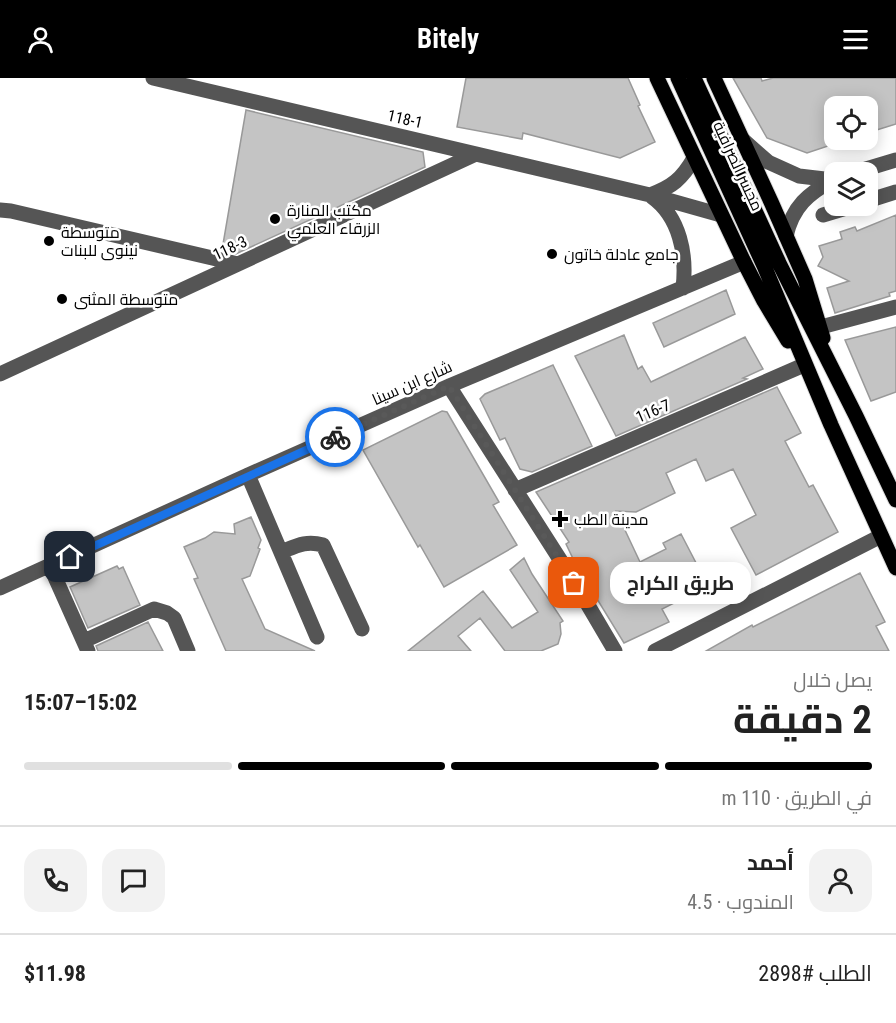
<!DOCTYPE html>
<html lang="ar">
<head>
<meta charset="utf-8">
<style>
	body { margin:0; font-family:"Roboto Condensed",Cairo,sans-serif; background:#f2f2f2; color:#222; direction:rtl; height:100vh; display:flex; flex-direction:column; font-size:22px; white-space:nowrap }
	* { box-sizing:border-box; margin:0 }
	p { font-size:20px; color:#767676 }
	.icon { flex:none; width:33px; height:33px; fill:none; stroke:currentColor; stroke-width:2; stroke-linecap:round; stroke-linejoin:round }
	.map { position:relative; height:573px; overflow:hidden; direction:ltr }
	.panel { display:flex; flex-direction:column; background:#fff; flex:1 }
	.panel>* { flex:none }
	.tools { position:absolute; left:824px; top:18px; display:grid; gap:12px }
	.tools a { display:grid; place-items:center; width:54px; height:54px; border-radius:12px; background:#fff; box-shadow:0 3px 15px #0003; font-size:30px }
	.pin { position:absolute; display:grid; place-items:center; width:51px; height:51px; color:#fff; margin:-26px; border-radius:12px; box-shadow:0 3px 9px #0006 }
	.courier { position:absolute; display:grid; place-items:center; width:60px; height:60px; margin:-30px; border:4px solid #1a73e8; border-radius:50%; background:#fff; color:#222; box-shadow:0 2px 8px #0007 }
	.bubble { position:absolute; height:42px; border-radius:18px; background:#fff; box-shadow:0 3px 15px #0003; font-size:20px; font-weight:700; line-height:42px; text-align:center; direction:rtl }
	.overview em { font-style:normal; font-weight:700 }
	.overview div { display:flex; flex-direction:column-reverse }
	.overview { display:flex; align-items:center; justify-content:space-between; height:102px; padding:0 24px }
	h1 { font-size:39px; font-weight:700; line-height:45px }
	.bar { display:grid; grid-template-columns:repeat(4,1fr); gap:9px 6px; align-content:center; height:72px; padding:0 24px }
	.bar i { height:8px; border-radius:4px; background:#e0e0e0 }
	.bar .on { background:#000 }
	.bar p { grid-column:span 4 }
	.line { display:flex; align-items:center; gap:15px; padding:0 24px; border-top:2px solid #e0e0e0 }
	.line div { flex:1 }
	.round { display:grid; place-items:center; flex:none; width:63px; height:63px; border-radius:18px; background:#f2f2f2 }
	header { display:flex; justify-content:space-between; align-items:center; height:78px; padding:0 24px; background:#000; color:#fff; font-size:27px; font-weight:700 }
	.map>svg:first-child { display:block }
	.building { fill:#c4c4c4; stroke:#999; stroke-width:1.5 }
	.lines { fill:none; stroke-linecap:round; stroke-linejoin:round }
	.major-casing { stroke:#dbdbdb; stroke-width:17 }
	.minor { stroke:#555; stroke-width:15 }
	.major { stroke:#000; stroke-width:15 }
	.done { stroke:#595959; stroke-width:6; stroke-dasharray:0 10.8 }
	.route { stroke:#1a73e8; stroke-width:8 }
	.poi-dot { fill:#000; stroke:#fff; stroke-width:2 }
	.labels { text-anchor:middle; dominant-baseline:central; stroke-width:5; stroke-linejoin:round; paint-order:stroke }
	.street-label { font-size:16px; fill:#000; stroke:#fff }
	.poi-label { font-size:16px; fill:#000; stroke:#fff; text-anchor:start }
</style>
</head>
<body>
<header><svg class="icon" aria-label="menu" viewBox="0 0 24 24"><path d="M4 6h16M4 12h16M4 18h16"/></svg>Bitely<svg class="icon" aria-label="person" viewBox="0 0 24 24"><circle cx="12" cy="8" r="4"/><path d="M4 21q1-7 8-7t8 7"/></svg></header>
<div class="map">
<svg width="896" height="573" viewBox="0 0 896 573">
	<rect width="100%" height="100%" fill="#fff"/>
	<path class="building" d="M 466,0 L 628,0 L 640,27 L 638,28 L 655,64 L 620,80 L 523,55 L 522,61 L 457,49 Z
		M 733,0 L 761,0 L 762,3 L 773,0 L 896,0 L 896,46 L 867,55 L 867,28 L 834,28 L 834,66 L 807,75 L 767,60 Z
		M 246,32 L 423,74 L 425,89 L 242,173 L 236,176 L 222,172 Z
		M 896,137 L 896,213 L 889,215 L 890,218 L 835,235 L 827,210 L 849,203 L 818,188 L 823,179 L 819,168 L 842,161 L 840,154 L 855,149 L 857,153 Z
		M 726,212 L 735,236 L 664,269 L 653,245 Z
		M 896,249 L 896,314 L 871,323 L 845,262 Z
		M 624,257 L 638,291 L 642,288 L 651,304 L 745,259 L 763,291 L 743,300 L 747,301 L 616,358 L 575,278 Z
		M 553,287 L 592,368 L 532,394 L 520,391 L 505,360 L 500,362 L 480,321 L 485,316 Z
		M 777,309 L 801,355 L 785,363 L 809,409 L 813,407 L 838,454 L 756,497 L 731,450 L 756,437 L 733,391 L 706,403 L 696,381 L 666,395 L 675,415 L 636,434 L 616,433 L 640,484 L 666,471 L 663,465 L 681,456 L 708,508 L 662,531 L 669,544 L 624,565 L 583,498 L 579,493 L 566,466 L 569,464 L 536,414 Z
		M 442,333 L 447,334 L 499,424 L 493,427 L 517,467 L 444,509 L 420,467 L 418,469 L 363,372 Z
		M 251,439 L 261,462 L 258,470 L 260,471 L 250,498 L 242,501 L 265,551 L 315,573 L 226,573 L 194,501 L 198,500 L 184,469 L 205,460 L 214,454 L 235,456 L 234,446 Z
		M 524,480 L 532,496 L 563,543 L 560,545 L 561,556 L 558,566 L 541,573 L 505,573 L 480,540 L 458,558 L 471,573 L 408,573 L 483,513 L 512,550 L 538,534 L 510,492 Z
		M 117,488 L 119,491 L 123,489 L 140,527 L 88,550 L 70,509 Z
		M 860,495 L 885,544 L 876,548 L 889,573 L 706,573 L 752,547 L 753,549 Z
		M 148,544 L 163,573 L 98,573 L 96,568 Z"/>
	<g class="lines">
		<g class="major-casing">
			<path id="major" d="M 657,0 L 744,184 L 764,223 L 788,263
				M 678,0 L 765,190 L 831,347 L 896,490
				M 694,0 L 779,185 L 856,338 L 896,422
				M 714,0 L 772,126 L 805,201 L 823,260"/>
		</g>
		<path class="minor" d="M 153,0 L 650,117 L 721,137
			M 743,62 L 768,84 L 799,98 L 833,102
			M 856,94 L 896,82
			M 650,117 C 672,109 682,101 694,80
			M 652,119 C 680,139 687,177 683,210
			M 867,123 L 896,114
			M 0,132 L 11,133 L 238,186
			M 823,137 L 853,128
			M 786,158 C 793,128 808,116 834,101
			M 821,249 L 896,229
			M 0,296 L 476,76
			M 449,308 L 575,505 L 615,573
			M 248,397 L 317,559
			M 515,412 L 804,287
			M 281,474 C 296,468 306,462 323,467 L 362,551
			M 50,488 L 88,573
			M 0,510 L 248,397 L 449,308 L 744,184
			M 84,563 L 154,531 L 167,535 L 174,540 L 188,573
			M 655,573 L 881,458"/>
		<use href="#major" class="major"/>
	</g>
	<g class="lines">
		<path class="done" d="M 335,359 L 449,308 L 574,505"/>
		<path class="route" d="M 70,479 L 335,359"/>
	</g>
	<g class="poi-dot">
		<circle cx="275" cy="141" r="6"/>
		<circle cx="49" cy="163" r="6"/>
		<circle cx="552" cy="176" r="6"/>
		<circle cx="62" cy="221" r="6"/>
		<path d="M557 432h6v6h6v6h-6v6h-6v-6h-6v-6h6z"/>
	</g>
	<g class="labels">
		<g class="street-label">
			<text transform="translate(405 41) rotate(13)">118-1</text>
			<text transform="translate(738 88) rotate(65)">مجسر الصرافية</text>
			<text transform="translate(230 170) rotate(-25)">118-3</text>
			<text transform="translate(412 305) rotate(-24)">شارع ابن سينا</text>
			<text transform="translate(653 333) rotate(-23)">116-7</text>
		</g>
		<g class="poi-label">
			<text x="287" y="132">مكتب المنارة<tspan x="287" dy="18">الزرقاء العلمي</tspan></text>
			<text x="61" y="154">متوسطة<tspan x="61" dy="18">نينوى للبنات</tspan></text>
			<text x="564" y="176">جامع عادلة خاتون</text>
			<text x="74" y="221">متوسطة المثنى</text>
			<text x="574" y="441">مدينة الطب</text>
		</g>
	</g>
</svg>
<div class="tools">
<a><svg class="icon" aria-label="locate" viewBox="0 0 24 24"><circle cx="12" cy="12" r="6"/><path d="M12 2v4M12 18v4M2 12h4M18 12h4"/></svg></a>
<a><svg class="icon" aria-label="layers" viewBox="0 0 24 24"><path d="M12 4l9 5-9 5-9-5zM3 14l9 5 9-5"/></svg></a>
</div>
<div class="pin" style="left:574px;top:505px;background:#ea580c"><svg class="icon" aria-label="bag" viewBox="0 0 24 24"><path d="M5 8h14l-1 12H6zM9 8a3 3 0 0 1 6 0"/></svg></div>
<div class="pin" style="left:70px;top:479px;background:#1f2937"><svg class="icon" aria-label="home" viewBox="0 0 24 24"><path d="M3 11l9-7 9 7M6 9v11h12V9"/></svg></div>
<div class="courier" style="left:335px;top:359px"><svg class="icon" aria-label="bike" viewBox="0 0 24 24"><circle cx="6" cy="16" r="4"/><circle cx="18" cy="16" r="4"/><path d="M6 16l4-8h5l3 8M10 8l3 8H6M13 5h3"/></svg></div>
<div class="bubble" style="left:610px;top:484px;width:141px">طريق الكراج</div>
</div>
<section class="panel">
<div class="overview"><div><h1>2 دقيقة</h1><p>يصل خلال</p></div><em>15:02–15:07</em></div>
<div class="bar"><i class="on"></i><i class="on"></i><i class="on"></i><i></i><p>في الطريق · 110 m</p></div>
<div class="line" style="height:108px"><a class="round"><svg class="icon" aria-label="person" viewBox="0 0 24 24"><circle cx="12" cy="8" r="4"/><path d="M4 21q1-7 8-7t8 7"/></svg></a><div><b>أحمد</b><p>المندوب · 4.5</p></div><a class="round"><svg class="icon" aria-label="chat" viewBox="0 0 24 24"><path d="M4 5h16v11H9l-5 4z"/></svg></a><a class="round"><svg class="icon" aria-label="phone" viewBox="0 0 24 24"><path d="M5 4h4l2 5-3 2q2 4 5 5l2-3 5 2v4C11 20 4 13 5 4z"/></svg></a></div>
<div class="line" style="height:78px"><div>الطلب #2898</div><b>$11.98</b></div>
</section>
</body>
</html>
